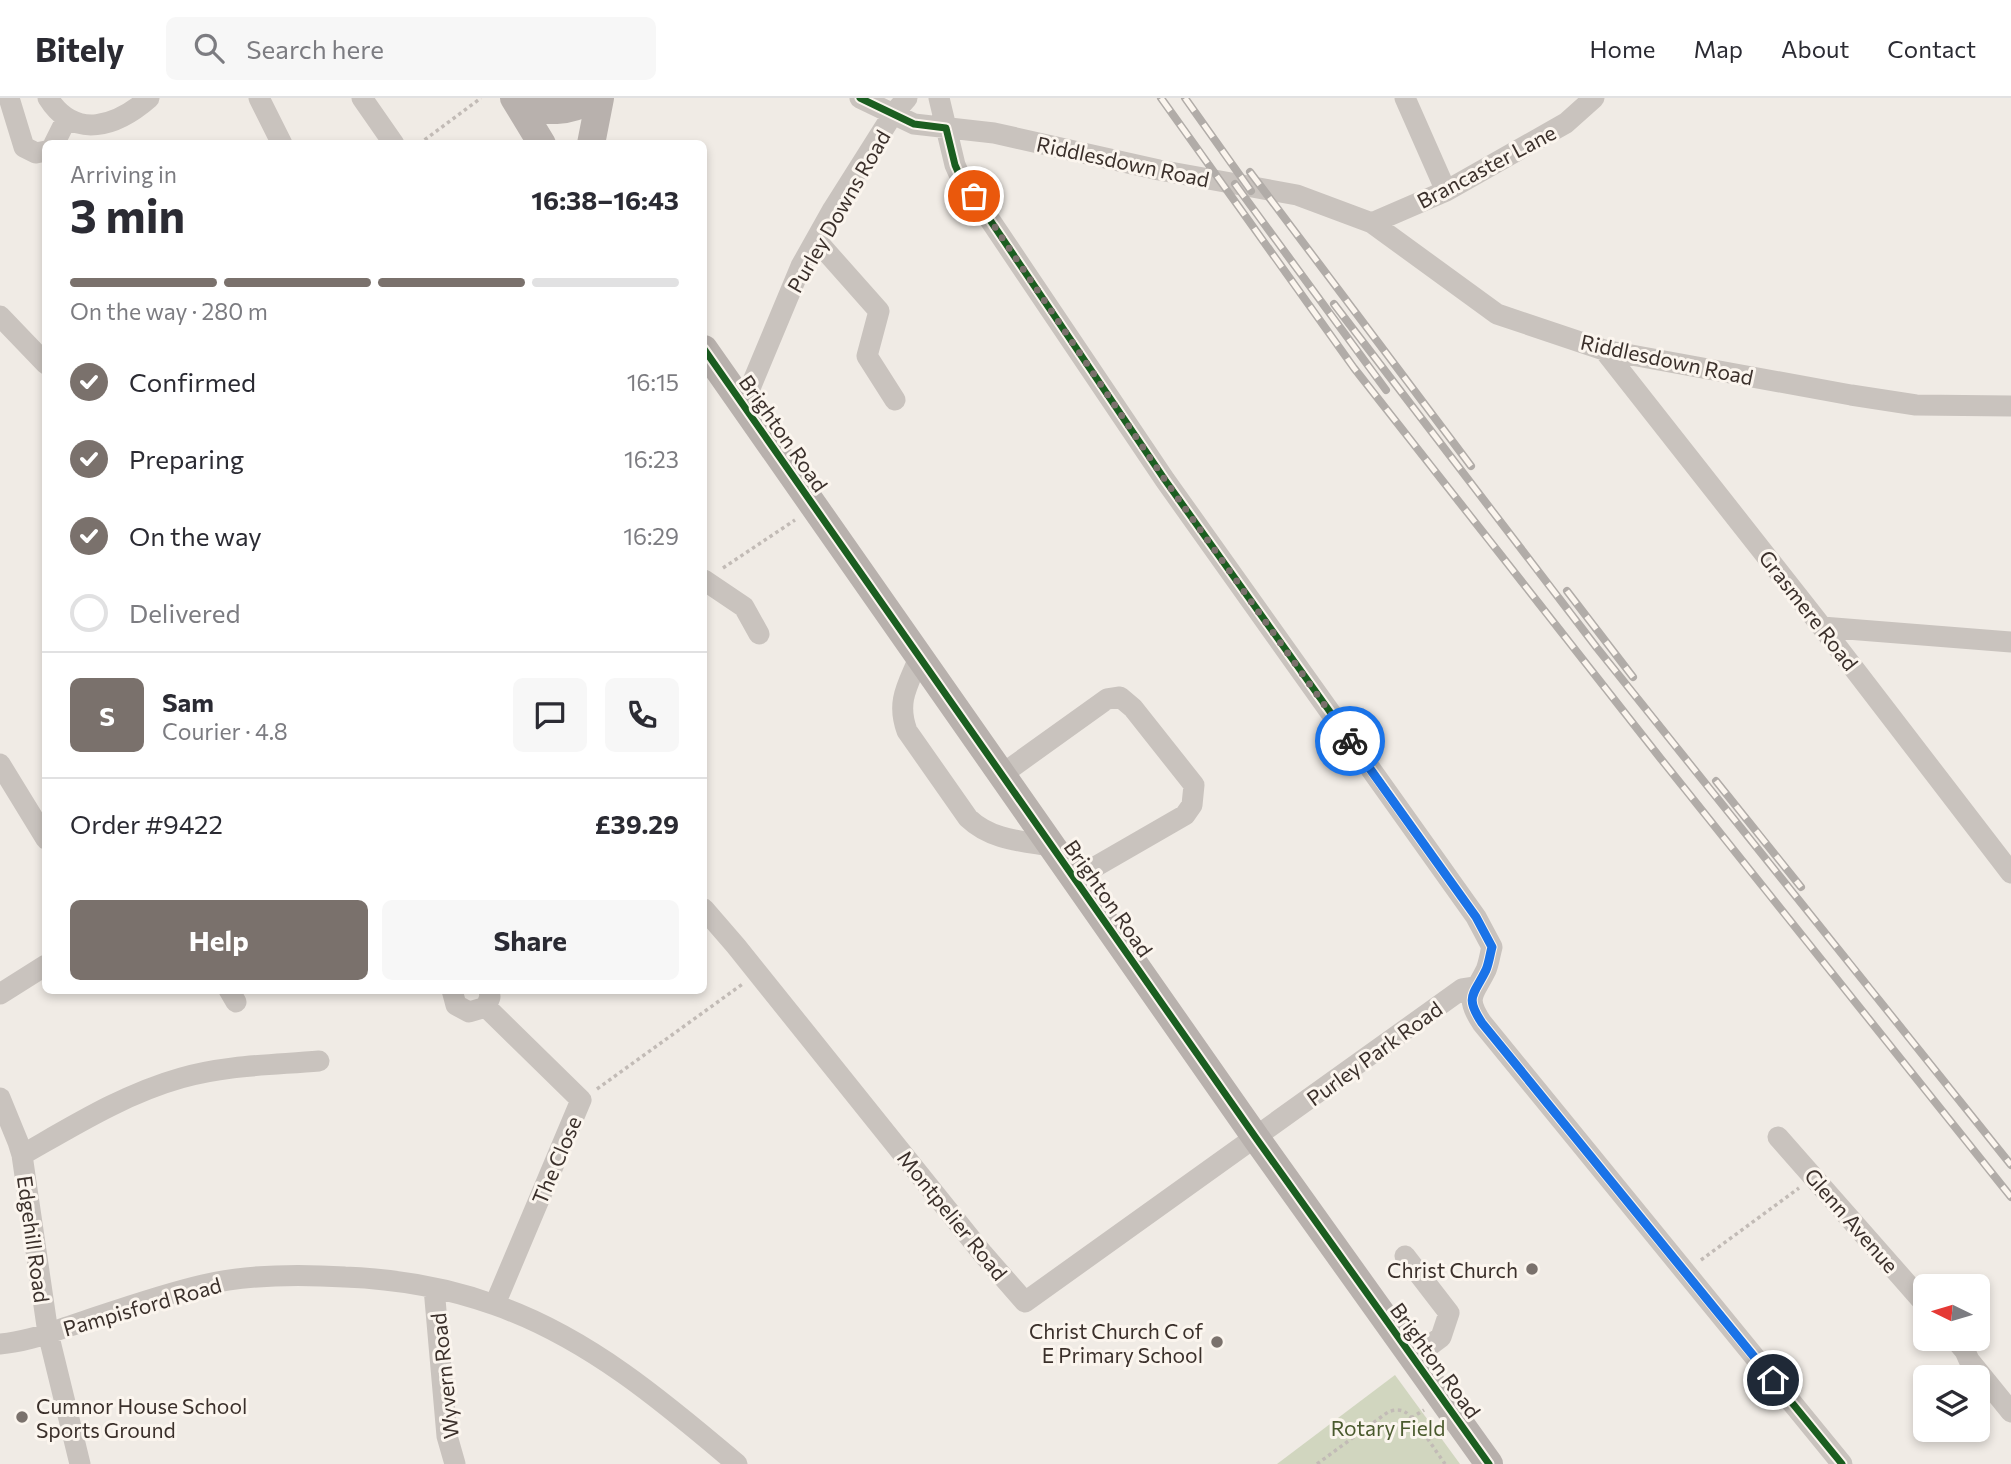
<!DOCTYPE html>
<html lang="en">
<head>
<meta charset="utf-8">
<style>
	body { margin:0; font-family:Commissioner,sans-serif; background:#f7f7f7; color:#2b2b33; height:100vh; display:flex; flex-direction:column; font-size:26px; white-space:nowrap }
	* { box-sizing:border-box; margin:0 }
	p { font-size:23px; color:#7c7c81 }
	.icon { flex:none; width:38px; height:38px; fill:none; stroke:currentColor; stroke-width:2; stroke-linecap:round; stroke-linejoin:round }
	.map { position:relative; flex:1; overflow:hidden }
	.details { position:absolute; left:42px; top:42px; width:665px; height:854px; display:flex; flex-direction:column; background:#fff; border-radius:10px; box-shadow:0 4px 10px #0003 }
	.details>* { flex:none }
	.needle { width:46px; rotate:275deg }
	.tools { position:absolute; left:1913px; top:1176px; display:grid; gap:14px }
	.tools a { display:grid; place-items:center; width:77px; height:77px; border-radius:10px; background:#fff; box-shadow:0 4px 10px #0003; font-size:35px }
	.pin { position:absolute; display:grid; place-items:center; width:60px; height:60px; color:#fff; margin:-30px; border:4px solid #fff; border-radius:50%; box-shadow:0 2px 7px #0007 }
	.courier { position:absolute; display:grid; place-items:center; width:70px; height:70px; margin:-35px; border:5px solid #1a73e8; border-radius:50%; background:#fff; color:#222; box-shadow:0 2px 9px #0007 }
	.head em { font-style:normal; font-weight:700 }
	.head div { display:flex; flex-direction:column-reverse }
	.head { display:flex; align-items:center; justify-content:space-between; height:119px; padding:0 28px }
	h1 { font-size:46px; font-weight:700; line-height:52px }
	.bar { display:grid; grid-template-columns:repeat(4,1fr); gap:10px 7px; align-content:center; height:84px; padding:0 28px }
	.bar i { height:9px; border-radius:5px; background:#e1e1e2 }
	.bar .on { background:#7a716c }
	.bar p { grid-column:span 4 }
	.line { display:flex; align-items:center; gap:18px; padding:0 28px; border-top:2px solid #e1e1e2 }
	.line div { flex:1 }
	.round { display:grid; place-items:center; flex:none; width:74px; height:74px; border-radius:10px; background:#f7f7f7 }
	ol { padding:0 28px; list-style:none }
	li { display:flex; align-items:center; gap:21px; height:77px }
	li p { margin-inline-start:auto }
	li .icon { padding:7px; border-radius:50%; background:#7a716c; color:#fff; stroke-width:4 }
	li:last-child { color:#7c7c81 }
	li i { width:38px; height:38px; border:4px solid #e1e1e2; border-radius:50% }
	.button { display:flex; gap:14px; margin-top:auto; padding:14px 28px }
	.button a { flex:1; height:80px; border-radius:10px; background:#7a716c; color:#fff; font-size:28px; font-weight:700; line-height:80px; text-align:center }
	.button a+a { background:#f7f7f7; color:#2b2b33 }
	header { display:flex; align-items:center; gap:42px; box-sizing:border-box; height:98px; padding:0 35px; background:#fff; border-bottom:2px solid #e1e1e2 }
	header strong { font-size:33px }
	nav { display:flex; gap:38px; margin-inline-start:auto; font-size:24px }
	.search { width:490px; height:63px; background:#f7f7f7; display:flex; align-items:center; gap:18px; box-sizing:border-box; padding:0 24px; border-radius:10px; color:#7c7c81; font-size:26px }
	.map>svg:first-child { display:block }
	.green { fill:#d1d6bf }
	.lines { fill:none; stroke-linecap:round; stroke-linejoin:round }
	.path { stroke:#c2bbb6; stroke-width:3.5; stroke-dasharray:3.5 3.5; stroke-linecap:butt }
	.minor { stroke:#c9c3be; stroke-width:21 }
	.major { stroke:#b8b1ad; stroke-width:28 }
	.rail-casing { stroke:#b1aca8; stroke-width:8 }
	.rail { stroke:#fbf5ee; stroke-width:5; stroke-dasharray:16; stroke-linecap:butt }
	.cycleway-casing { stroke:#fbf5ee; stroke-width:11 }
	.cycleway { stroke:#1b5e20; stroke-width:7 }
	.done { stroke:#7a716c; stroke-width:7; stroke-dasharray:0 12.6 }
	.route { stroke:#1a73e8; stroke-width:9 }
	.poi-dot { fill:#7a716c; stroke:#fbf5ee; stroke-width:2.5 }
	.labels { text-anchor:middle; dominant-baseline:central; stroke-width:6; stroke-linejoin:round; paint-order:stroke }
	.street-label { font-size:21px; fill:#3b302b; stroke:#fbf5ee }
	.poi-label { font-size:21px; fill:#3b302b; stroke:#fbf5ee; text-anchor:end }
	.park-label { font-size:21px; fill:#4a5a2e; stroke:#fbf5ee }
</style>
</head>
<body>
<header>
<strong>Bitely</strong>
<div class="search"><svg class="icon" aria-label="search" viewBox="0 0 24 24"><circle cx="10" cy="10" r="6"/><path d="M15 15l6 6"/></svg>Search here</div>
<nav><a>Home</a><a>Map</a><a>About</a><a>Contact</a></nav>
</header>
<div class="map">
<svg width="2011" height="1366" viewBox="0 0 2011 1366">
	<rect width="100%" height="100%" fill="#f0ebe5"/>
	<path class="green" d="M 1395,1277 L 1460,1366 L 1277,1366 Z"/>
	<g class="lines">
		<path class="path" d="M 419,46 L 481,0
			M 723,470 L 795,422
			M 597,991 L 744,885
			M 1701,1162 L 1799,1090
			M 1411,1320 L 1424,1312
			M 1317,1366 L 1388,1314 C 1393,1312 1400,1311 1405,1314 C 1413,1318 1438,1356 1445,1366"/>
		<path class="minor" d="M 9,0 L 24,49 L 36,55 L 46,53
			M 48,0 C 75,43 117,28 149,0
			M 259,0 L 282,46
			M 362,0 L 394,46
			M 860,0 L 914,26 L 994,35 L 1159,72 L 1297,97 L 1372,125 L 1497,216 L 1604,252 L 1851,297 L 1916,307 L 2011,308
			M 939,0 L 955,67 L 959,76 L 1165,382 L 1476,819 L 1492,849 C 1490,856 1489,865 1486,872 C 1474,897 1464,898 1482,925 L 1842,1366
			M 1405,0 L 1446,93
			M 54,46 L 67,20
			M 1372,125 L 1446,93 L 1566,25 L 1594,0
			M 816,142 L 879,213 L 867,258 L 895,302
			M 0,218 L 46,266
			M 1604,252 L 1822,529 L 2011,775
			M 743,307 L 801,168 L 833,111 L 893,16 L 907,0
			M 704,482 L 744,509 L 759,536
			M 1822,529 L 2011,544
			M 919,560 C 908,587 896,603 907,633 L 968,720 C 991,742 1021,743 1051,748
			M 0,666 L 46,741
			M 1001,677 L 1107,601 L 1120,599 L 1133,610 L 1194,687 L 1192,707 L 1185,717 L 1074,781
			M 704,811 L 736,848 L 983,1156 L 1025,1204 L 1462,891 L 1475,889
			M 229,892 L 236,904
			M 452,892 L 456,907 L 469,914 L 486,909 L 490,899 L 489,892
			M 0,896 L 46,867
			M 486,909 L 581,1002 L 495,1206
			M 0,1000 L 18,1044 L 22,1057 L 48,1235 L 80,1366
			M 1778,1039 L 1925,1206
			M 22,1057 C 73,1028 124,996 181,980 C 226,967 273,967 319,963
			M 1405,1158 L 1449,1215 L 1441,1239 L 1413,1260
			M 434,1190 L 447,1338 L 455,1366
			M 1955,1241 L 1965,1253 L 1969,1262 L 2011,1314
			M 0,1246 C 27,1244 51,1234 76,1226 C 118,1212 160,1197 203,1187 C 249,1176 298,1176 345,1179 C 396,1181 448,1190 495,1207 C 587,1239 664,1304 737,1366"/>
		<path class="major" d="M 514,0 L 542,46
			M 519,6 C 546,14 568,16 593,0
			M 591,46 L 600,0
			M 704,251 L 1256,1040 L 1489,1366"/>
		<g class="rail-casing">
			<path id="rail" d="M 1161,0 L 1354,270 L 1661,661 L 2011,1099
				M 1185,0 L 1251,93
				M 1250,74 L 1471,368
				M 1235,86 L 1386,292
				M 1334,206 L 1597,550 L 2011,1067
				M 1567,493 L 1633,579
				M 1716,683 L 1801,789"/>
		</g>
		<use href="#rail" class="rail"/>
		<g class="cycleway-casing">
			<path id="cycleway" d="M 860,0 L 914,26 L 946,30 L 955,67 L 959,76 L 1165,382 L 1476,819 L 1492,849 C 1490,856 1489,865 1486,872 C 1474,897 1464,898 1482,925 L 1842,1366
				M 704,251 L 1256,1040 L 1489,1366"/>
		</g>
		<use href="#cycleway" class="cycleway"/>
	</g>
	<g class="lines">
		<path class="done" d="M 974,98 L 1165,382 L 1350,643"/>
		<path class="route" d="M 1350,643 L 1476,819 L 1492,849 C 1490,856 1489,865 1486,872 C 1474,897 1464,898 1482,925 L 1773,1282"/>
	</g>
	<g class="poi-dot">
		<circle cx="1532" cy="1171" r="7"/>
		<circle cx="1217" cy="1244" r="7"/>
		<circle cx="22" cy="1319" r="7"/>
	</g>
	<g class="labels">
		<g class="street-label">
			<text transform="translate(1123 63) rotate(12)">Riddlesdown Road</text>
			<text transform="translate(1486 68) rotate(-28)">Brancaster Lane</text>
			<text transform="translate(838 113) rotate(-60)">Purley Downs Road</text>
			<text transform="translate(1667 261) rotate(12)">Riddlesdown Road</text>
			<text transform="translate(784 335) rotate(55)">Brighton Road</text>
			<text transform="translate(1809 512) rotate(52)">Grasmere Road</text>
			<text transform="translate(1109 800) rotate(55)">Brighton Road</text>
			<text transform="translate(1374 955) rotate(-36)">Purley Park Road</text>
			<text transform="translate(556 1062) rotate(-67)">The Close</text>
			<text transform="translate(953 1117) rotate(51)">Montpelier Road</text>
			<text transform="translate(1852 1122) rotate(49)">Glenn Avenue</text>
			<text transform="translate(34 1141) rotate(82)">Edgehill Road</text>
			<text transform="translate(142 1208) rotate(-16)">Pampisford Road</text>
			<text transform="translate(1436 1262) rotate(54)">Brighton Road</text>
			<text transform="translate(444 1278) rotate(-96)">Wyvern Road</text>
		</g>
		<g class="poi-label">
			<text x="1518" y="1171">Christ Church</text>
			<text x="1203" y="1232">Christ Church C of<tspan x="1203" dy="24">E Primary School</tspan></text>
			<text x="36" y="1307" text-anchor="start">Cumnor House School<tspan x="36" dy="24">Sports Ground</tspan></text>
		</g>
		<g class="park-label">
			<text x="1388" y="1329">Rotary Field</text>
		</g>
	</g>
</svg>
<div class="tools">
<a><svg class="needle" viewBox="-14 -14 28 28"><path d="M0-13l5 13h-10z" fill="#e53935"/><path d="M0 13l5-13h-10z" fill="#7c7c81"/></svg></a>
<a><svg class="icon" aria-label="layers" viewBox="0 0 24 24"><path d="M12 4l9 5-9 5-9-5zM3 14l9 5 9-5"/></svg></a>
</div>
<div class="pin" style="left:974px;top:98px;background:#ea580c"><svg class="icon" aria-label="bag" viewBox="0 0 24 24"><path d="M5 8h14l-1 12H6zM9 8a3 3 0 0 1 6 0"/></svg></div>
<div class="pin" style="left:1773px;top:1282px;background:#1f2937"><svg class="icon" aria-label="home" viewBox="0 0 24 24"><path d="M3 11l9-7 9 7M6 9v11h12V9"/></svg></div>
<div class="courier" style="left:1350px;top:643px"><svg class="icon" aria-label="bike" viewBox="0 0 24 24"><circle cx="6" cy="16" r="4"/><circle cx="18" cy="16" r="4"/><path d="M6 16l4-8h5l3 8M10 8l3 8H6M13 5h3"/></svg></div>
<section class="details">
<div class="head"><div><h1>3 min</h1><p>Arriving in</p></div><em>16:38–16:43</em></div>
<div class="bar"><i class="on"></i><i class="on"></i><i class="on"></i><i></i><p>On the way · 280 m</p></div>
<ol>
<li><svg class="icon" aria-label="check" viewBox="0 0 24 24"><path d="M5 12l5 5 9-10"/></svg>Confirmed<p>16:15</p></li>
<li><svg class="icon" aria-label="check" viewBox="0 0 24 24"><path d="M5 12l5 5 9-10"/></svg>Preparing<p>16:23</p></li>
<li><svg class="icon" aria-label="check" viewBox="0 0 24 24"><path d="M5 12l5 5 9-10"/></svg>On the way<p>16:29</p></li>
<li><i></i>Delivered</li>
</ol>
<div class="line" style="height:126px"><b class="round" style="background:#7a716c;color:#fff">S</b><div><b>Sam</b><p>Courier · 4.8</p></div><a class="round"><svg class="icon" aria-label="chat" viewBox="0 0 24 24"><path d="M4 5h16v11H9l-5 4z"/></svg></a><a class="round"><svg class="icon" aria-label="phone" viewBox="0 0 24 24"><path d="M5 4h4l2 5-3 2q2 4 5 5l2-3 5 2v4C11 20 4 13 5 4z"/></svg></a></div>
<div class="line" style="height:91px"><div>Order #9422</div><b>£39.29</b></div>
<div class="button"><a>Help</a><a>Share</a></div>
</section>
</div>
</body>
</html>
